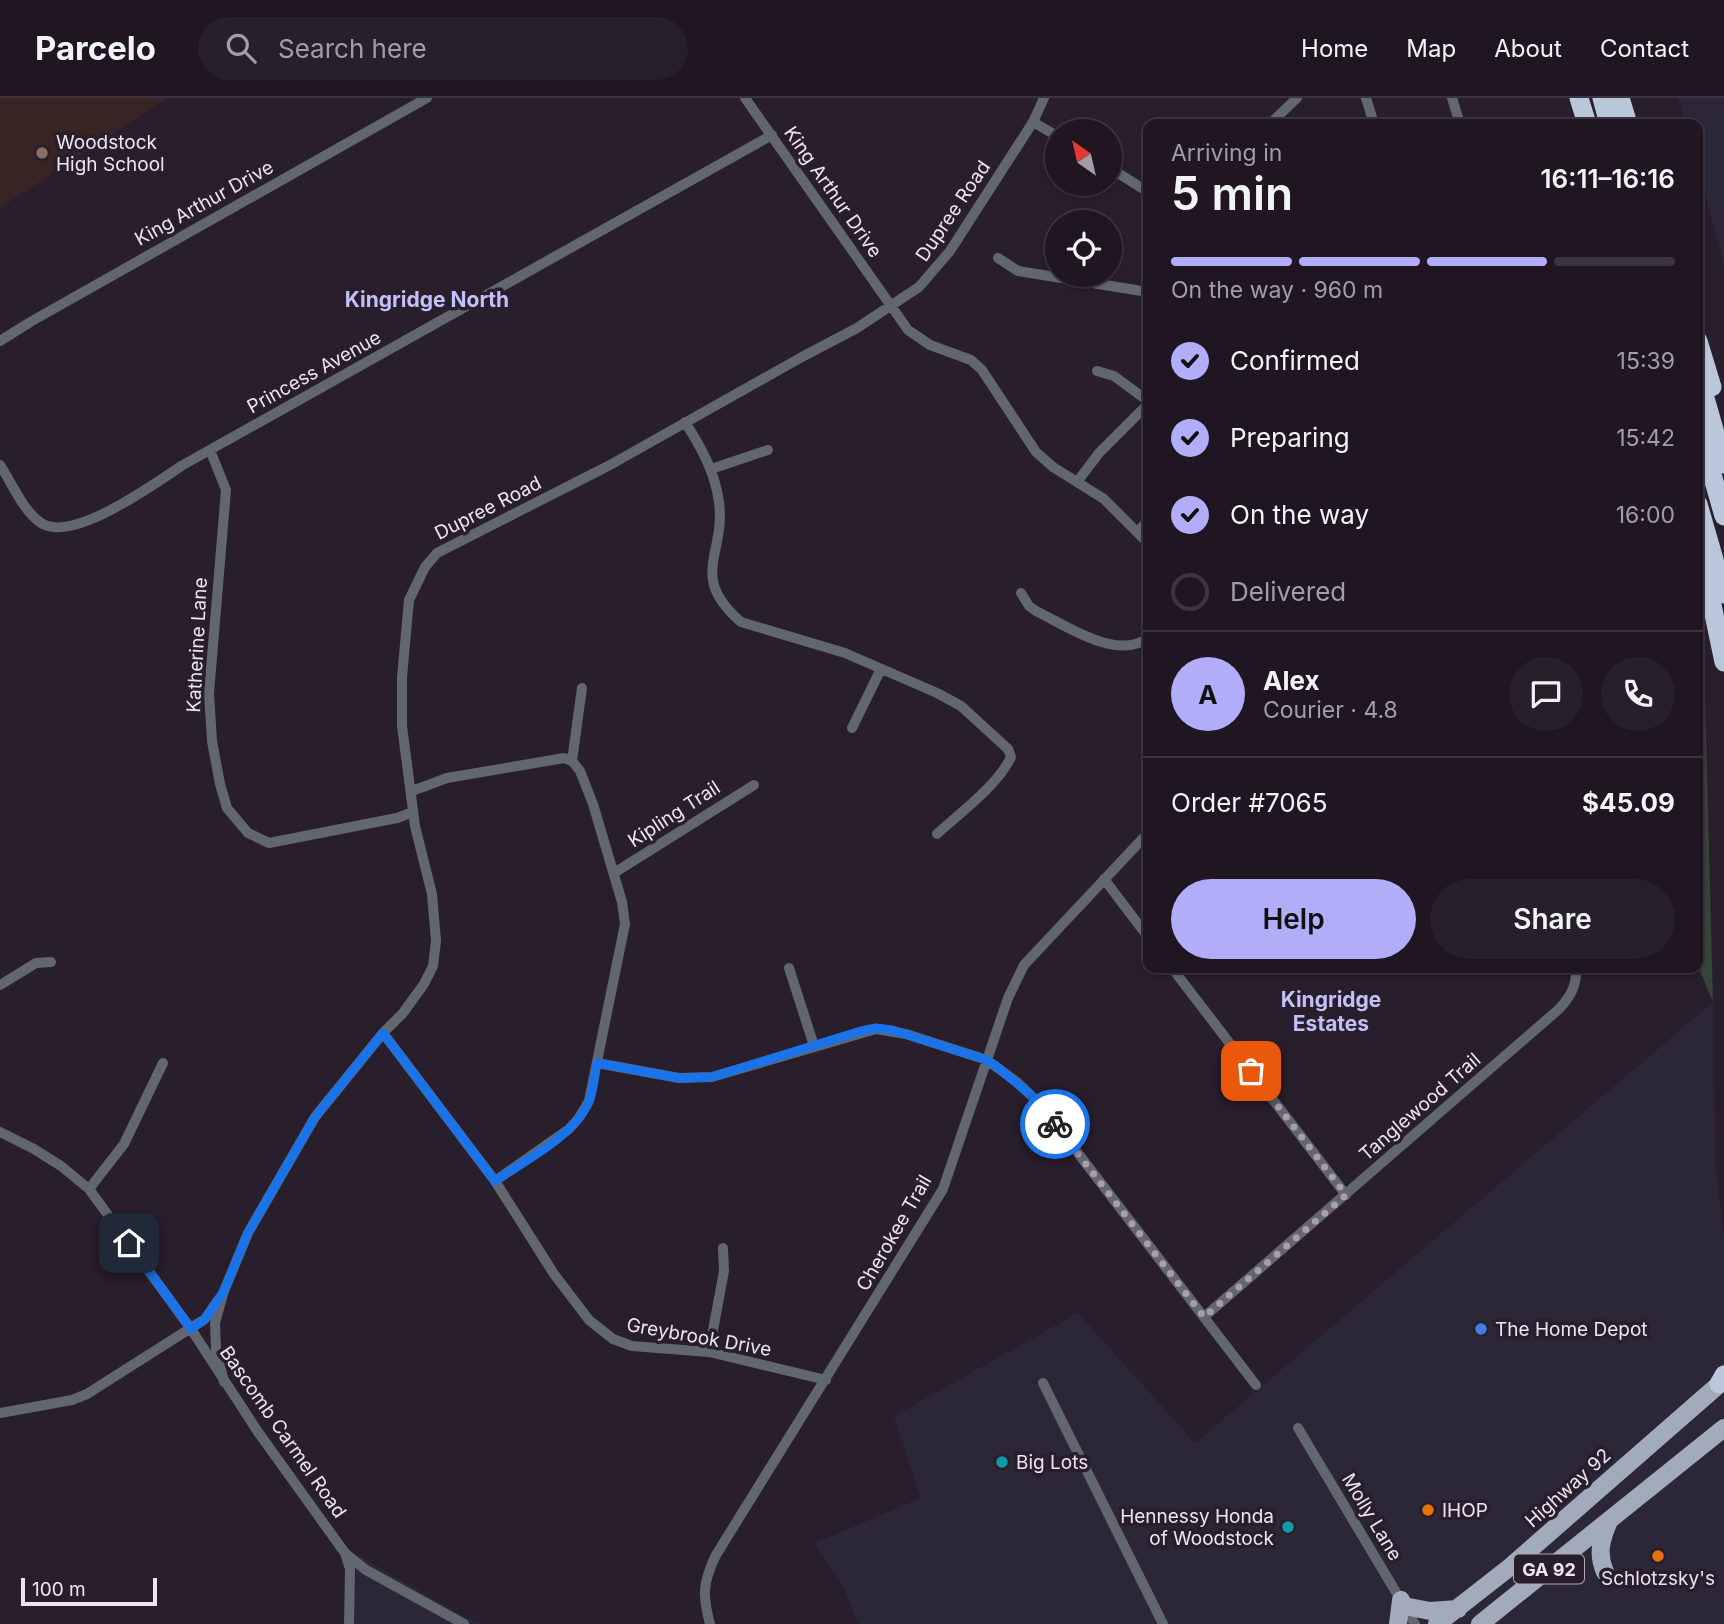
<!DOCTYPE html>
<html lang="en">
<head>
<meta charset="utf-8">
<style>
	body { margin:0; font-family:Inter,sans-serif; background:#271f2a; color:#f1f3f6; height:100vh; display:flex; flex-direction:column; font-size:26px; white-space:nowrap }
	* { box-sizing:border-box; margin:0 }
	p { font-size:23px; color:#a19fa5 }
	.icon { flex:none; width:38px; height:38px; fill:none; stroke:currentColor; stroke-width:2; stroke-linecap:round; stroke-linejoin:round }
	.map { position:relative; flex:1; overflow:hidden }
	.side { position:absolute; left:1143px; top:21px; width:560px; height:854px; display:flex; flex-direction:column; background:#1f1621; border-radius:14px; box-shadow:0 2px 5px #0004,0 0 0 2px #3c353f }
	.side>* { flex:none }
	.needle { width:46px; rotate:326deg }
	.tools { position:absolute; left:1045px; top:21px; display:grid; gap:14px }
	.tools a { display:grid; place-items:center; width:77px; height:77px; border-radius:50%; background:#1f1621; box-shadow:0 2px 5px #0004,0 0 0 2px #3c353f; font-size:35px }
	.scale { position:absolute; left:21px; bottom:18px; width:136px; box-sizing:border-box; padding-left:7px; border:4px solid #ece5ef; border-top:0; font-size:19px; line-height:24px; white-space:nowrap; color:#ece5ef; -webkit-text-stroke:5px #291e2c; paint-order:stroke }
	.pin { position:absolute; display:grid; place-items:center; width:60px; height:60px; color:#fff; margin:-30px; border-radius:14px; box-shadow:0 4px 10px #0006 }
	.courier { position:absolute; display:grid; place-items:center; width:70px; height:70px; margin:-35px; border:5px solid #1a73e8; border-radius:50%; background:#fff; color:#222; box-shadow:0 2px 9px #0007 }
	.overview em { font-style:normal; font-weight:600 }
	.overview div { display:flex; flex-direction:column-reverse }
	.overview { display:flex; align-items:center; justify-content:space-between; height:119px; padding:0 28px }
	h1 { font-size:46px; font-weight:600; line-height:52px }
	.bar { display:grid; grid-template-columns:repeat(4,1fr); gap:10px 7px; align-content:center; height:84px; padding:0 28px }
	.bar i { height:9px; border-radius:5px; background:#3c353f }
	.bar .on { background:#b2adf9 }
	.bar p { grid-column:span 4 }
	.line { display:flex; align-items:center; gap:18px; padding:0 28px; border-top:2px solid #3c353f }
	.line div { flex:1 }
	.round { display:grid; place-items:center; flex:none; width:74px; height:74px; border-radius:37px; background:#271f2a }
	ol { padding:0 28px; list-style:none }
	li { display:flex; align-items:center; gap:21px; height:77px }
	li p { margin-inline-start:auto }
	li .icon { padding:7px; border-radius:50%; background:#b2adf9; color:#111; stroke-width:4 }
	li:last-child { color:#a19fa5 }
	li i { width:38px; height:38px; border:4px solid #3c353f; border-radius:50% }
	.button { display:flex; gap:14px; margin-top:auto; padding:14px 28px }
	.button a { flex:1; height:80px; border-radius:42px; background:#b2adf9; color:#111; font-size:28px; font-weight:600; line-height:80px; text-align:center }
	.button a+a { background:#271f2a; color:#f1f3f6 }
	header { display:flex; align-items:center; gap:42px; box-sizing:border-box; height:98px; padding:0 35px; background:#1f1621; border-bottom:2px solid #3c353f }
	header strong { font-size:33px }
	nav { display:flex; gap:38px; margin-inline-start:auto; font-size:24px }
	.search { width:490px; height:63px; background:#271f2a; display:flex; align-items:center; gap:18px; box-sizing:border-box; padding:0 24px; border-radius:38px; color:#a19fa5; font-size:26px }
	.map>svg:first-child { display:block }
	.commercial { fill:#2b2737 }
	.education { fill:#372423 }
	.green { fill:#354639 }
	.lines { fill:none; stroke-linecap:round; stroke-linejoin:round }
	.minor { stroke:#62666e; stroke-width:10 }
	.primary { stroke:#a1abbb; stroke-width:18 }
	.motorway { stroke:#bac6da; stroke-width:19 }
	.done { stroke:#a89fab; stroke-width:7; stroke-dasharray:0 12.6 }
	.route { stroke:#1a73e8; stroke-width:9 }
	.education-dot { fill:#8d6e63; stroke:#291e2c; stroke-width:2.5 }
	.shop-dot { fill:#3f7fe0; stroke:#291e2c; stroke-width:2.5 }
	.culture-dot { fill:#0f9aa8; stroke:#291e2c; stroke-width:2.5 }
	.food-dot { fill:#e8710a; stroke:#291e2c; stroke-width:2.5 }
	.labels { text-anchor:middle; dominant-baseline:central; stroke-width:7; stroke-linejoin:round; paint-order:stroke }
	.shield { fill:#291e2c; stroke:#b2a9b4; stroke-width:2 }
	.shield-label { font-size:18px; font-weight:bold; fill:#ece5ef }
	.poi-label { font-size:19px; fill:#ece5ef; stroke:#291e2c; text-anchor:start }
	.street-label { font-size:19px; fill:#ece5ef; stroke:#291e2c }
	.neighbourhood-label { font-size:21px; font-weight:bold; fill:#c3c0f9; stroke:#291e2c }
</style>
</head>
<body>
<header>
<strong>Parcelo</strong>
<div class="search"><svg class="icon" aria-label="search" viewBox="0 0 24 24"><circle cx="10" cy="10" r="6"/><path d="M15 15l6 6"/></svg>Search here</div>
<nav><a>Home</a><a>Map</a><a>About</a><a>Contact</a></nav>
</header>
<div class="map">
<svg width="1724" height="1526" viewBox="0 0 1724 1526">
	<rect width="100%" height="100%" fill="#291e2c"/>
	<path class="commercial" d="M 1678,0 L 1724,0 L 1724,166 L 1698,70 L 1698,26 L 1685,26 Z
		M 1713,904 L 1715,1064 L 1724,1138 L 1724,1526 L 858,1526 L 843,1488 L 814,1445 L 921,1400 L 894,1318 L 1078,1215 L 1195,1345 Z
		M 348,1451 L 468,1521 L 484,1526 L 344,1526 Z"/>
	<path class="education" d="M 0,0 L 167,0 L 0,110 Z"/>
	<path class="green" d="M 1698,571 L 1705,601 L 1713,904 L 1698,868 Z"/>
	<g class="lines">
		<path class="minor" d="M 745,0 L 908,232 L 930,247 L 971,262 L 982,272 L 1036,354 L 1053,369 L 1104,401 L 1148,445
			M 1366,0 L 1374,26
			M 1452,0 L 1460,26
			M 1033,24 L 1057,38
			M 1270,26 L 1297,0
			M 1110,70 L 1148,94
			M 998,160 L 1018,173 L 1148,194
			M 0,243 L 32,223 L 427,0
			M 1097,273 L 1114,278 L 1148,303
			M 685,324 C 701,349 715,374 719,404 C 726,457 688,478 741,524 L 845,555 L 937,595 L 961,608 L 1008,651 L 1011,659 C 998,687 960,715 937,736
			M 210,352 L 226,392 L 209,595 L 212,643 L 220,686 L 227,710 L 248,735 L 269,745 L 397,720 L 413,714
			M 0,367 C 12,385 23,413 41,425 C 73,446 155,385 183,367 L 772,37
			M 711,371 L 768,352
			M 1077,384 L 1099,355 L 1148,306
			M 1137,434 L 1148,423
			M 1021,495 L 1029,508 L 1036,513 C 1067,528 1117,563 1148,540
			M 852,630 L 881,571
			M 572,663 L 582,590
			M 412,693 L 447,680 L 564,660 L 572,663 L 580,673 L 593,706 L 622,804 L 625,826 L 589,1003 L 578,1021 L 569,1031 L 495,1083
			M 614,775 L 754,687
			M 1104,781 L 1148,839
			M 789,870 L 814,948
			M 1172,870 L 1346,1097
			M 0,887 L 36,865 L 51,864
			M 383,935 L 495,1083 L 554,1176 L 589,1222 L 613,1241 L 632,1248 L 709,1254 L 826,1282
			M 597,965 L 679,980 L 712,979 L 876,931 L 906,936 L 987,962 L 1018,985 L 1041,1007 L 1256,1287
			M 0,1034 L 34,1051 L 61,1068 L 89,1091 L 191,1231 L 258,1334 L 345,1455 L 350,1471 L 349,1526
			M 89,1091 L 124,1046 L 163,965
			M 1204,1219 L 1559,911 C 1571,898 1577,887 1576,870
			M 709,1254 L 724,1173 L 723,1150
			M 224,1284 L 216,1251 L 215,1225 L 224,1193 L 248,1135 L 315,1019 L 383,935 L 403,915 L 424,886 L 433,868 L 436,843 L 432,796 L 415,728 L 402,628 L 402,579 L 409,502 L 425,469 L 437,455 L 610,367 L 800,260 L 857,230 L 919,189 L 950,153 L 1033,24 L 1044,0
			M 1043,1285 L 1163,1526
			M 0,1315 L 72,1302 L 87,1296 L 205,1221 L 218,1202
			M 1298,1330 L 1415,1526
			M 346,1456 L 366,1472 L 464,1526
			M 710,1526 C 702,1497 703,1484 716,1457 L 943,1091 L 1008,900 L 1024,867 L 1148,735"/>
		<path class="primary" d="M 1605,1474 C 1597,1456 1601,1441 1609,1423
			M 1404,1508 L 1430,1513 L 1458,1511
			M 1398,1526 L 1401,1502
			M 1437,1526 L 1510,1469 L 1724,1282
			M 1480,1526 L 1724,1330"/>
		<path class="motorway" d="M 1579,0 L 1587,26
			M 1602,0 L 1609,26
			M 1620,0 L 1628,26
			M 1698,243 L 1712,289
			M 1698,276 L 1724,366
			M 1698,328 L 1724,418
			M 1698,406 L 1724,496
			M 1698,440 L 1724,564
			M 1719,1286 L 1724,1277"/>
	</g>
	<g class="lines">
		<path class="done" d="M 1055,1026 L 1204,1219 L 1346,1097 L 1251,973"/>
		<path class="route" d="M 129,1145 L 191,1231 L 205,1221 L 224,1193 L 248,1135 L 315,1019 L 383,935 L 495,1083 C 524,1063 576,1037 589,1003 C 594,992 594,977 597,965 L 679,980 L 712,979 L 861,933 L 876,930 L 892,932 L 987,962 L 996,968 L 1030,996 L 1055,1026"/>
	</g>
	<circle class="education-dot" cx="42" cy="55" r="7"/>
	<circle class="shop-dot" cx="1481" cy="1231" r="7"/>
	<g class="culture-dot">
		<circle cx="1002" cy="1364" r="7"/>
		<circle cx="1288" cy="1429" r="7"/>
	</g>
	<g class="food-dot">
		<circle cx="1428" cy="1412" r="7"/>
		<circle cx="1658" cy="1458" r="7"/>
	</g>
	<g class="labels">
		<rect class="shield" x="1514" y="1456.5" width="70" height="29" rx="5"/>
		<g class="shield-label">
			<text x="1549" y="1471">GA 92</text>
		</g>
		<g class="poi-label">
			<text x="56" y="44">Woodstock<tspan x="56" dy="22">High School</tspan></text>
			<text x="1495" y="1231">The Home Depot</text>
			<text x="1016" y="1364">Big Lots</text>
			<text x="1442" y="1412">IHOP</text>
			<text x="1274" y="1418" text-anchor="end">Hennessy Honda<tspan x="1274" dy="22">of Woodstock</tspan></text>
			<text x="1658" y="1480" text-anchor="middle">Schlotzsky's</text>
		</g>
		<g class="street-label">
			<text transform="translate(833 94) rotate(55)">King Arthur Drive</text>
			<text transform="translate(204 105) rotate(-29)">King Arthur Drive</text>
			<text transform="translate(953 113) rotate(-56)">Dupree Road</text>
			<text transform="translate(314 274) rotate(-29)">Princess Avenue</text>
			<text transform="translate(488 410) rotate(-27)">Dupree Road</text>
			<text transform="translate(197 547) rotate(-87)">Katherine Lane</text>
			<text transform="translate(674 716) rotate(-33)">Kipling Trail</text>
			<text transform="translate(1420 1009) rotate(-41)">Tanglewood Trail</text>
			<text transform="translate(894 1135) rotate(-60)">Cherokee Trail</text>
			<text transform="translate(699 1239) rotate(10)">Greybrook Drive</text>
			<text transform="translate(283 1334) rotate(55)">Bascomb Carmel Road</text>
			<text transform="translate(1568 1390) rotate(-42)">Highway 92</text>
			<text transform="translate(1372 1419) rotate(59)">Molly Lane</text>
		</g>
		<g class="neighbourhood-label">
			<text x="427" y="201">Kingridge North</text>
			<text x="1331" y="901">Kingridge<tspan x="1331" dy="24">Estates</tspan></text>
		</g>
	</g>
</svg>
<div class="tools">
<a><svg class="needle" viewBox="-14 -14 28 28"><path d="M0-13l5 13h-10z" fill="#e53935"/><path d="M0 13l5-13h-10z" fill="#a19fa5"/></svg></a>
<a><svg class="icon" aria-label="locate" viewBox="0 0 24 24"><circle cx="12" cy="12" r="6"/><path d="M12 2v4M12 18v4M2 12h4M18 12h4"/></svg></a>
</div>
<div class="scale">100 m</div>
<div class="pin" style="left:1251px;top:973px;background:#ea580c"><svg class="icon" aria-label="bag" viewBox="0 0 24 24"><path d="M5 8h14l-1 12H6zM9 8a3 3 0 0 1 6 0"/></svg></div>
<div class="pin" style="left:129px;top:1145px;background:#1f2937"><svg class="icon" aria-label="home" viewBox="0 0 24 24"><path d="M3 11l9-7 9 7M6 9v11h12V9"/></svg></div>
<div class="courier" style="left:1055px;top:1026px"><svg class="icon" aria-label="bike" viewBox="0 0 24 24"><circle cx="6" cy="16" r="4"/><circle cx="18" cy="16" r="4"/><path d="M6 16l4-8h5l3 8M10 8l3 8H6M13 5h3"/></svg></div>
<section class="side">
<div class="overview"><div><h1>5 min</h1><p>Arriving in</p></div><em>16:11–16:16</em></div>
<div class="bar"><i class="on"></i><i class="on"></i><i class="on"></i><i></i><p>On the way · 960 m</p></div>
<ol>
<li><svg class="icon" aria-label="check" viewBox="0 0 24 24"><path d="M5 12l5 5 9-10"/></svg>Confirmed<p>15:39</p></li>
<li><svg class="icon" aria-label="check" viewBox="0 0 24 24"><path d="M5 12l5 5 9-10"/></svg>Preparing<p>15:42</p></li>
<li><svg class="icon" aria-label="check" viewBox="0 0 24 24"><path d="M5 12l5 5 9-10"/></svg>On the way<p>16:00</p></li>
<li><i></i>Delivered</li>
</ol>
<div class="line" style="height:126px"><b class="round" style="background:#b2adf9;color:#111">A</b><div><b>Alex</b><p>Courier · 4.8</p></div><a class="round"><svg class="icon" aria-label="chat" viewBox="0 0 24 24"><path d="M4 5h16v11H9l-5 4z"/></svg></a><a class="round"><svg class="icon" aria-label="phone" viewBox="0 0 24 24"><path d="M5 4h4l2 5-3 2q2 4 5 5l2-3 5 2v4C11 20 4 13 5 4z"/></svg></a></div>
<div class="line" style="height:91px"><div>Order #7065</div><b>$45.09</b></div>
<div class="button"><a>Help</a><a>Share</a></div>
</section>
</div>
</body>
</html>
